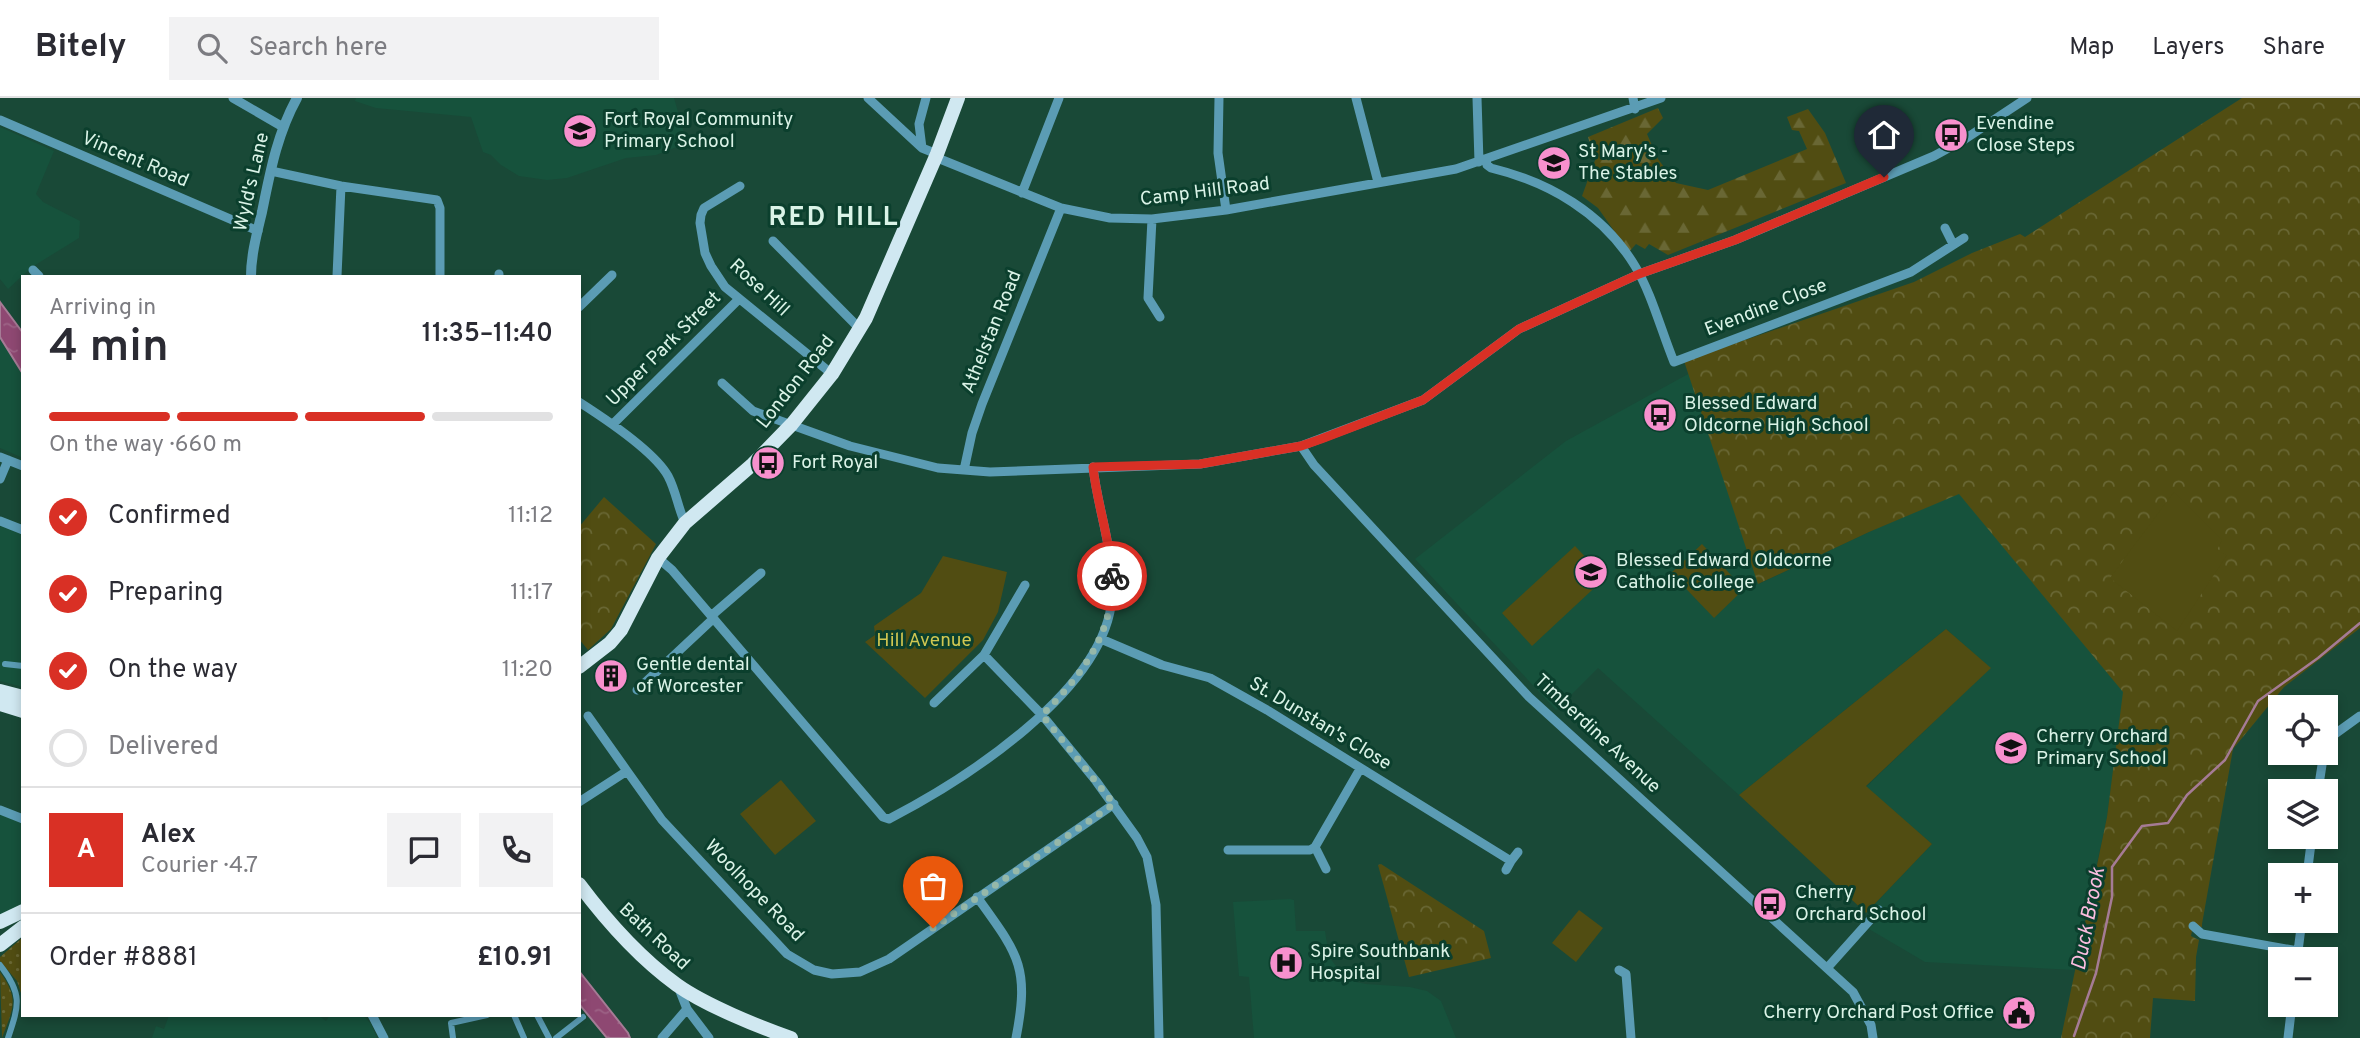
<!DOCTYPE html>
<html lang="en">
<head>
<meta charset="utf-8">
<style>
	body { margin:0; font-family:Overpass,sans-serif; background:#f2f2f3; color:#2b2b33; height:100vh; display:flex; flex-direction:column; font-size:26px; white-space:nowrap }
	* { box-sizing:border-box; margin:0 }
	p { font-size:23px; color:#7c7c81 }
	.icon { flex:none; width:38px; height:38px; fill:none; stroke:currentColor; stroke-width:2; stroke-linecap:round; stroke-linejoin:round }
	.map { position:relative; flex:1; overflow:hidden }
	.side { position:absolute; left:21px; top:177px; width:560px; height:742px; display:flex; flex-direction:column; background:#fff; border-radius:0px; box-shadow:0 4px 10px #0003 }
	.side>* { flex:none }
	.fabs { position:absolute; left:2268px; top:597px; display:grid; gap:14px }
	.fabs a { display:grid; place-items:center; width:70px; height:70px; border-radius:0px; background:#fff; box-shadow:0 4px 10px #0003; font-size:35px }
	.pin { position:absolute; display:grid; place-items:center; width:60px; height:60px; color:#fff; margin:-72px -30px; border-radius:50% 50% 50% 0; rotate:-45deg; box-shadow:0 0 7px #0007 }
	.pin .icon { rotate:45deg }
	.courier { position:absolute; display:grid; place-items:center; width:70px; height:70px; margin:-35px; border:5px solid #d93025; border-radius:50%; background:#fff; color:#222; box-shadow:0 2px 9px #0007 }
	.headline em { font-style:normal; font-weight:600 }
	.headline div { display:flex; flex-direction:column-reverse }
	.headline { display:flex; align-items:center; justify-content:space-between; height:119px; padding:0 28px }
	h1 { font-size:46px; font-weight:600; line-height:52px }
	.bar { display:grid; grid-template-columns:repeat(4,1fr); gap:10px 7px; align-content:center; height:84px; padding:0 28px }
	.bar i { height:9px; border-radius:5px; background:#e1e1e2 }
	.bar .current { background:#d93025 }
	.bar p { grid-column:span 4 }
	.line { display:flex; align-items:center; gap:18px; padding:0 28px; border-top:2px solid #e1e1e2 }
	.line div { flex:1 }
	.round { display:grid; place-items:center; flex:none; width:74px; height:74px; border-radius:0px; background:#f2f2f3 }
	ol { padding:0 28px; list-style:none }
	li { display:flex; align-items:center; gap:21px; height:77px }
	li p { margin-inline-start:auto }
	li .icon { padding:7px; border-radius:50%; background:#d93025; color:#fff; stroke-width:4 }
	li:last-child { color:#7c7c81 }
	li i { width:38px; height:38px; border:4px solid #e1e1e2; border-radius:50% }
	header { display:flex; align-items:center; gap:42px; box-sizing:border-box; height:98px; padding:0 35px; background:#fff; border-bottom:2px solid #e1e1e2 }
	header strong { font-size:33px }
	nav { display:flex; gap:38px; margin-inline-start:auto; font-size:24px }
	.search { width:490px; height:63px; background:#f2f2f3; display:flex; align-items:center; gap:18px; box-sizing:border-box; padding:0 24px; border-radius:0px; color:#7c7c81; font-size:26px }
	.map>svg:first-child { display:block }
	.built { fill:#16523c }
	.grass { fill:url(#grass-dots) }
	.forest { fill:url(#forest-firs) }
	.park { fill:url(#park-crowns) }
	.garden { fill:#514d12 }
	.water { fill:url(#water-ripples); stroke:#a57b95; stroke-width:2 }
	.lines { fill:none; stroke-linecap:round; stroke-linejoin:round }
	.stream { stroke:#a57b95; stroke-width:2.5 }
	.pedestrian { stroke:#5b9cb4; stroke-width:6 }
	.minor { stroke:#5b9cb4; stroke-width:9 }
	.tertiary { stroke:#5b9cb4; stroke-width:10 }
	.primary { stroke:#d0e8f1; stroke-width:14 }
	.done { stroke:#96b8a9; stroke-width:7; stroke-dasharray:0 12.6 }
	.route { stroke:#d93025; stroke-width:9 }
	.labels { text-anchor:middle; dominant-baseline:central; stroke-width:6; stroke-linejoin:round; paint-order:stroke }
	.poi-label { font-size:19px; fill:#daf3e7; stroke:#0b3f2d; text-anchor:start }
	.street-label { font-size:19px; fill:#daf3e7; stroke:#0b3f2d }
	.park-label { font-size:19px; fill:#d1c751; stroke:#0b3f2d }
	.water-label { font-size:21px; font-style:italic; fill:#fbbddf; stroke:#0b3f2d }
	.district-label { font-size:26px; font-weight:bold; letter-spacing:2px; fill:#daf3e7; stroke:#0b3f2d }
</style>
</head>
<body>
<header>
<strong>Bitely</strong>
<div class="search"><svg class="icon" aria-label="search" viewBox="0 0 24 24"><circle cx="10" cy="10" r="6"/><path d="M15 15l6 6"/></svg>Search here</div>
<nav><a>Map</a><a>Layers</a><a>Share</a></nav>
</header>
<div class="map">
<svg width="2360" height="940" viewBox="0 0 2360 940">
	<defs>
		<pattern id="grass-dots" width="8" height="8" patternUnits="userSpaceOnUse" patternTransform="scale(1.75)"><rect width="8" height="8" fill="#514d12"/><path d="M2 2h.1M6 6h.1" fill="none" stroke="#696734" stroke-width="1.8" stroke-linecap="round"/></pattern>
		<pattern id="forest-firs" width="22" height="20" patternUnits="userSpaceOnUse" patternTransform="scale(1.75)"><rect width="22" height="20" fill="#514d12"/><path d="M5 1l3.5 6h-7zM16 11l3.5 6h-7z" fill="#696734"/></pattern>
		<pattern id="park-crowns" width="20" height="18" patternUnits="userSpaceOnUse" patternTransform="scale(1.75)"><rect width="20" height="18" fill="#514d12"/><path d="M2 6a3 3 0 1 1 6 0M12 15a3 3 0 1 1 6 0" fill="none" stroke="#696734"/></pattern>
		<pattern id="water-ripples" width="26" height="14" patternUnits="userSpaceOnUse" patternTransform="scale(1.75)"><rect width="26" height="14" fill="#8e4872"/><path d="M2 4q2-2 4 0t4 0M15 11q2-2 4 0t4 0" fill="none" stroke="#9d6386"/></pattern>
	</defs>
	<rect width="100%" height="100%" fill="#194937"/>
	<path class="built" d="M 356,0 L 674,0 L 687,45 L 656,57 L 626,60 L 567,80 L 547,82 L 519,78 L 501,67 L 491,57 L 483,54 L 471,19 L 376,10 L 355,3 Z
		M 0,29 L 54,53 L 36,96 L 43,104 L 80,123 L 79,140 L 32,169 L 8,191 L 0,181 Z
		M 0,239 L 23,276 L 23,360 L 0,350 Z
		M 1690,275 L 1759,486 L 1869,434 L 1959,395 L 2124,594 L 2107,719 L 2074,872 L 1925,864 L 1869,831 L 1888,812 L 1866,815 L 1932,746 L 1866,689 L 1990,570 L 1946,531 L 1739,697 L 1598,570 L 1556,612 L 1415,461 L 1566,343 Z
		M 0,428 L 23,437 L 23,589 L 0,583 Z
		M 0,716 L 23,726 L 23,807 L 0,817 Z
		M 1290,801 L 1294,802 L 1296,833 L 1325,833 L 1329,859 L 1344,878 L 1356,884 L 1366,886 L 1410,889 L 1427,893 L 1441,903 L 1456,940 L 1254,940 L 1249,879 L 1239,878 L 1233,804 Z
		M 169,917 L 318,917 L 326,923 L 330,917 L 363,917 L 371,926 L 377,940 L 152,940 L 156,928 L 164,931 Z"/>
	<path class="grass" d="M 23,839 L 23,901 L 17,883 L 0,863 L 0,859 Z
		M 0,874 C 20,902 13,910 2,940 Z"/>
	<path class="forest" d="M 1658,10 L 1663,20 L 1647,36 L 1658,61 L 1676,85 L 1708,92 L 1807,51 L 1799,33 L 1792,32 L 1787,19 L 1808,11 L 1825,35 L 1846,85 L 1668,157 L 1649,146 L 1645,151 L 1636,146 L 1629,154 L 1598,110 L 1582,98 L 1597,57 L 1591,49 L 1588,39 Z"/>
	<path class="park" d="M 2242,0 L 2360,0 L 2360,530 L 2284,589 L 2233,651 L 2202,826 L 2202,829 L 2193,828 L 2191,838 L 2199,842 L 2196,859 L 2195,903 L 2153,900 L 2150,940 L 2061,940 L 2107,719 L 2123,594 L 1959,396 L 1869,434 L 1758,486 L 1684,263 L 1914,184 L 1972,155 L 2020,136 L 2025,139 Z
		M 604,399 L 656,446 L 611,531 L 588,552 L 579,541 L 579,429 Z
		M 1381,766 L 1484,833 L 1491,860 L 1409,879 L 1378,767 Z"/>
	<path class="garden" d="M 2174,394 L 2222,442 L 2217,452 L 2227,457 L 2177,533 L 2110,480 Z
		M 1702,446 L 1744,491 L 1714,520 L 1671,475 Z
		M 1575,448 L 1605,480 L 1532,548 L 1502,515 Z
		M 943,458 L 1007,474 L 998,514 L 983,542 L 925,600 L 865,544 L 875,537 L 874,528 L 921,495 Z
		M 1946,531 L 1991,570 L 1866,688 L 1932,746 L 1866,815 L 1739,697 Z
		M 781,682 L 816,723 L 775,757 L 740,716 Z
		M 1579,812 L 1603,830 L 1576,864 L 1552,845 Z"/>
	<path class="water" d="M 0,204 L 23,235 L 23,276 L 0,239 Z
		M 579,873 L 628,935 L 630,940 L 607,940 L 579,906 Z"/>
	<g class="lines">
		<path class="stream" d="M 2074,938 L 2096,875 L 2112,799 L 2112,769 L 2142,728 L 2168,725 L 2187,697 L 2225,662 L 2258,603 L 2318,560 L 2360,525"/>
		<path class="pedestrian" d="M 5,566 L 23,568
			M 0,867 C 23,896 19,907 8,940
			M 514,917 L 524,940
			M 537,917 L 549,940
			M 453,940 L 451,925 L 487,917
			M 556,940 L 583,919"/>
		<path class="minor" d="M 233,0 L 283,29
			M 868,0 L 922,50 L 937,56
			M 1219,0 L 1218,55 L 1226,112
			M 1356,0 L 1378,84
			M 1477,0 L 1479,64
			M 1633,0 L 1635,11
			M 0,22 L 258,133
			M 922,50 L 919,26 L 926,0
			M 935,59 L 1061,110 L 1110,120 L 1152,121 L 1226,112 L 1456,71 L 1661,0
			M 1486,62 L 1487,67 L 1491,70 C 1549,84 1603,115 1635,168 C 1651,194 1662,235 1674,264 L 1911,174 L 1964,140
			M 271,73 L 341,88 L 437,102 L 440,110 L 440,178
			M 740,88 L 704,110 L 701,117 L 700,125 L 705,155 L 711,168 L 725,189 L 832,276
			M 1022,95 L 1059,0
			M 1152,121 L 1148,200 L 1160,219
			M 1945,130 L 1953,146
			M 773,143 L 860,231
			M 33,172 L 39,178
			M 499,176 L 499,178
			M 337,178 L 341,88
			M 579,209 L 612,177
			M 722,285 L 753,313 L 850,348 L 938,370 L 990,374 L 1200,366 L 1301,348 L 1423,302 L 1519,231 L 1639,176 L 1735,142 L 1934,58 L 1965,41 L 2027,0
			M 579,304 C 604,320 654,353 668,378 C 676,393 678,410 685,425
			M 613,326 L 739,201
			M 1301,348 L 1314,367 L 1529,599 L 1853,894 L 1871,927 L 1873,940
			M 0,359 L 23,368
			M 964,372 L 972,335 L 982,306 L 1061,110
			M 0,381 L 8,362
			M 0,423 L 23,432
			M 658,460 L 672,472 L 883,719 L 889,721 C 964,682 1105,593 1112,500 C 1115,455 1098,413 1093,369
			M 1025,487 L 984,557 L 1042,617 L 1096,683 L 1137,740 L 1147,759 L 1156,807 L 1159,940
			M 711,518 L 761,475
			M 1101,541 L 1162,567 L 1210,580 L 1267,612 L 1511,763 L 1506,772
			M 637,592 L 714,520
			M 934,605 L 984,557
			M 588,618 L 627,673
			M 2326,648 L 2328,641 L 2360,618
			M 2318,693 L 2324,654
			M 579,704 L 627,673 L 662,722 L 787,856 L 814,872 L 832,876 L 860,874 L 889,861 L 1114,706
			M 0,712 L 23,721
			M 1315,749 L 1326,771
			M 1228,752 L 1310,752 L 1315,749 L 1360,671
			M 1511,763 L 1518,754
			M 2307,777 L 2312,738
			M 977,799 C 1018,856 1030,868 1016,940
			M 2193,828 L 2202,836 L 2298,853
			M 2297,861 L 2302,822
			M 1828,869 L 1879,812
			M 1619,872 L 1626,876 L 1631,940
			M 678,888 L 687,911 L 709,940
			M 372,917 L 384,940
			M 662,940 L 687,911
			M 2288,940 L 2292,906"/>
		<path class="tertiary" d="M 251,178 C 251,157 257,135 262,114 C 270,75 277,36 297,0"/>
		<path class="primary" d="M 579,569 L 610,545 L 621,532 L 658,460 L 685,425 L 753,366 L 792,326 L 832,276 L 866,220 L 937,56 L 958,0
			M 0,593 L 23,599
			M 0,606 L 23,613
			M 579,786 C 606,822 641,861 677,887 C 705,907 759,929 791,940
			M 0,824 L 23,813
			M 0,847 L 23,829"/>
	</g>
	<g class="lines">
		<path class="done" d="M 933,830 L 1114,706 L 1042,617 C 1081,578 1114,536 1112,478"/>
		<path class="route" d="M 1112,478 C 1110,441 1097,406 1093,369 L 1200,366 L 1301,348 L 1321,341 L 1423,302 L 1519,231 L 1639,176 L 1735,142 L 1884,79"/>
	</g>
	<defs>
		<g id="school-disc" transform="scale(1.75)"><circle r="9.5" fill="#f790cd" stroke="#0b3f2d"/><path d="M0-5L7-2L0 1L-7-2ZM-4 1L0 2.5L4 1V4Q0 6-4 4Z" fill="#111"/></g>
		<g id="bus-disc" transform="scale(1.75)"><circle r="9.5" fill="#f790cd" stroke="#0b3f2d"/><path d="M-5-6H5V4H4V6H2V4H-2V6H-4V4H-5ZM-3.5-4V0h7V-4ZM-3.5 1.2v1.5H-2V1.2ZM2 1.2v1.5H3.5V1.2Z" fill="#111"/></g>
		<g id="building-disc" transform="scale(1.75)"><circle r="9.5" fill="#f790cd" stroke="#0b3f2d"/><path d="M-4-6H4V6H1V3H-1V6H-4ZM-2.5-4.3h1.7v1.8h-1.7ZM.8-4.3h1.7v1.8H.8ZM-2.5-1h1.7V.8h-1.7ZM.8-1h1.7V.8H.8Z" fill="#111"/></g>
		<g id="hospital-disc" transform="scale(1.75)"><circle r="9.5" fill="#f790cd" stroke="#0b3f2d"/><path d="M-5-5h3v3.5h4V-5h3V5h-3V1.5h-4V5h-3Z" fill="#111"/></g>
		<g id="civic-disc" transform="scale(1.75)"><circle r="9.5" fill="#f790cd" stroke="#0b3f2d"/><path d="M-.6-6.5H3V-4.5H.6V-3L4-1V1h2V6H-6V1h2V-1L-.6-3ZM-1.2 2.5V6h2.4V2.5Z" fill="#111"/></g>
	</defs>
	<g fill-rule="evenodd">
		<use href="#school-disc" x="580" y="33"/>
		<use href="#bus-disc" x="1951" y="37"/>
		<use href="#school-disc" x="1554" y="65"/>
		<use href="#bus-disc" x="1660" y="317"/>
		<use href="#bus-disc" x="768" y="365"/>
		<use href="#school-disc" x="1591" y="474"/>
		<use href="#building-disc" x="611" y="578"/>
		<use href="#school-disc" x="2011" y="650"/>
		<use href="#bus-disc" x="1770" y="806"/>
		<use href="#hospital-disc" x="1286" y="865"/>
		<use href="#civic-disc" x="2019" y="915"/>
	</g>
	<g class="labels">
		<g class="poi-label">
			<text x="604" y="22">Fort Royal Community<tspan x="604" dy="22">Primary School</tspan></text>
			<text x="1976" y="26">Evendine<tspan x="1976" dy="22">Close Steps</tspan></text>
			<text x="1578" y="54">St Mary's -<tspan x="1578" dy="22">The Stables</tspan></text>
			<text x="1684" y="306">Blessed Edward<tspan x="1684" dy="22">Oldcorne High School</tspan></text>
			<text x="792" y="365">Fort Royal</text>
			<text x="1616" y="463">Blessed Edward Oldcorne<tspan x="1616" dy="22">Catholic College</tspan></text>
			<text x="636" y="567">Gentle dental<tspan x="636" dy="22">of Worcester</tspan></text>
			<text x="2036" y="639">Cherry Orchard<tspan x="2036" dy="22">Primary School</tspan></text>
			<text x="1795" y="795">Cherry<tspan x="1795" dy="22">Orchard School</tspan></text>
			<text x="1310" y="854">Spire Southbank<tspan x="1310" dy="22">Hospital</tspan></text>
			<text x="1994" y="915" text-anchor="end">Cherry Orchard Post Office</text>
		</g>
		<g class="street-label">
			<text transform="translate(135 62) rotate(23)">Vincent Road</text>
			<text transform="translate(252 84) rotate(-77)">Wyld's Lane</text>
			<text transform="translate(1205 94) rotate(-7)">Camp Hill Road</text>
			<text transform="translate(759 190) rotate(43)">Rose Hill</text>
			<text transform="translate(1766 210) rotate(-21)">Evendine Close</text>
			<text transform="translate(992 234) rotate(-68)">Athelstan Road</text>
			<text transform="translate(664 251) rotate(-45)">Upper Park Street</text>
			<text transform="translate(796 284) rotate(-52)">London Road</text>
			<text transform="translate(1320 626) rotate(31)">St. Dunstan's Close</text>
			<text transform="translate(1597 636) rotate(43)">Timberdine Avenue</text>
			<text transform="translate(754 793) rotate(46)">Woolhope Road</text>
			<text transform="translate(654 839) rotate(43)">Bath Road</text>
		</g>
		<g class="park-label">
			<text x="924" y="543">Hill Avenue</text>
		</g>
		<g class="water-label">
			<text transform="translate(2089 821) rotate(-79)">Duck Brook</text>
		</g>
		<g class="district-label">
			<text x="834" y="120">RED HILL</text>
		</g>
	</g>
</svg>
<div class="fabs">
<a><svg class="icon" aria-label="locate" viewBox="0 0 24 24"><circle cx="12" cy="12" r="6"/><path d="M12 2v4M12 18v4M2 12h4M18 12h4"/></svg></a>
<a><svg class="icon" aria-label="layers" viewBox="0 0 24 24"><path d="M12 4l9 5-9 5-9-5zM3 14l9 5 9-5"/></svg></a>
<a>+</a>
<a>−</a>
</div>
<div class="pin" style="left:933px;top:830px;background:#ea580c"><svg class="icon" aria-label="bag" viewBox="0 0 24 24"><path d="M5 8h14l-1 12H6zM9 8a3 3 0 0 1 6 0"/></svg></div>
<div class="pin" style="left:1884px;top:79px;background:#1f2937"><svg class="icon" aria-label="home" viewBox="0 0 24 24"><path d="M3 11l9-7 9 7M6 9v11h12V9"/></svg></div>
<div class="courier" style="left:1112px;top:478px"><svg class="icon" aria-label="bike" viewBox="0 0 24 24"><circle cx="6" cy="16" r="4"/><circle cx="18" cy="16" r="4"/><path d="M6 16l4-8h5l3 8M10 8l3 8H6M13 5h3"/></svg></div>
<section class="side">
<div class="headline"><div><h1>4 min</h1><p>Arriving in</p></div><em>11:35–11:40</em></div>
<div class="bar"><i class="current"></i><i class="current"></i><i class="current"></i><i></i><p>On the way · 660 m</p></div>
<ol>
<li><svg class="icon" aria-label="check" viewBox="0 0 24 24"><path d="M5 12l5 5 9-10"/></svg>Confirmed<p>11:12</p></li>
<li><svg class="icon" aria-label="check" viewBox="0 0 24 24"><path d="M5 12l5 5 9-10"/></svg>Preparing<p>11:17</p></li>
<li><svg class="icon" aria-label="check" viewBox="0 0 24 24"><path d="M5 12l5 5 9-10"/></svg>On the way<p>11:20</p></li>
<li><i></i>Delivered</li>
</ol>
<div class="line" style="height:126px"><b class="round" style="background:#d93025;color:#fff">A</b><div><b>Alex</b><p>Courier · 4.7</p></div><a class="round"><svg class="icon" aria-label="chat" viewBox="0 0 24 24"><path d="M4 5h16v11H9l-5 4z"/></svg></a><a class="round"><svg class="icon" aria-label="phone" viewBox="0 0 24 24"><path d="M5 4h4l2 5-3 2q2 4 5 5l2-3 5 2v4C11 20 4 13 5 4z"/></svg></a></div>
<div class="line" style="height:91px"><div>Order #8881</div><b>£10.91</b></div>
</section>
</div>
</body>
</html>
